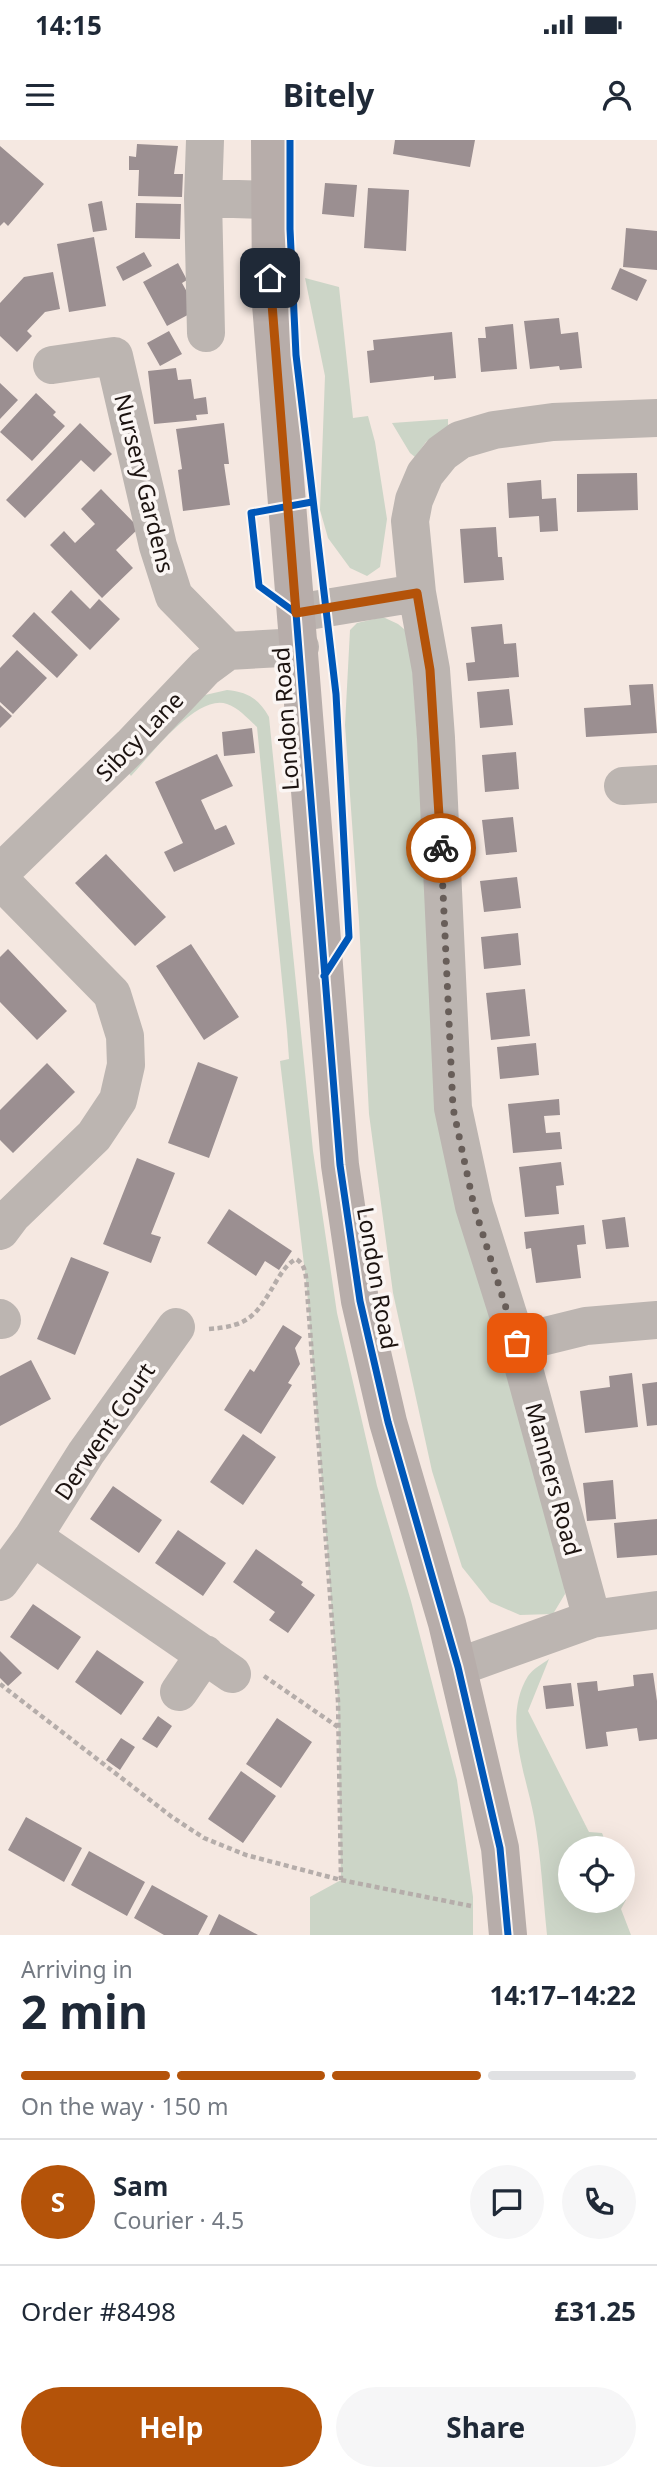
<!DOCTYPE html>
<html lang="en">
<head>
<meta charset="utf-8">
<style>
	body { margin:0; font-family:"Noto Sans",sans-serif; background:#f6f6f7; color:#1f2937; height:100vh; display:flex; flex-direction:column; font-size:26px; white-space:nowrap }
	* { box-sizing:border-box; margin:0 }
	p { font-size:23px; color:#747a83 }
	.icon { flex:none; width:38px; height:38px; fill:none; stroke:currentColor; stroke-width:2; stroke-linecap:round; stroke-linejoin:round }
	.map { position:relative; height:1795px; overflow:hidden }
	.sheet { display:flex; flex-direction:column; background:#fff; flex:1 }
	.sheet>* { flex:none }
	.fabs { position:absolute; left:558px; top:1696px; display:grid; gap:14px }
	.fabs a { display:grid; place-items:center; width:77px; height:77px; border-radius:50%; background:#fff; box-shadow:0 7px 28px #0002; font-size:35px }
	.pin { position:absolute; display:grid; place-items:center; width:60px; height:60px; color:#fff; margin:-30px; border-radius:14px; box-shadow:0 4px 10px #0006 }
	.courier { position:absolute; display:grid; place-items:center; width:70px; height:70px; margin:-35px; border:5px solid #b45309; border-radius:50%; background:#fff; color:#222; box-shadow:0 2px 9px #0007 }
	.head em { font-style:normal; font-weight:700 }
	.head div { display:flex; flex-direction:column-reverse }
	.head { display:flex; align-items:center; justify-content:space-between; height:119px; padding:0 21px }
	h1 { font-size:46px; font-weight:700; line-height:52px }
	.bar { display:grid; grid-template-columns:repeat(4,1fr); gap:10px 7px; align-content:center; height:84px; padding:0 21px }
	.bar i { height:9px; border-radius:5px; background:#e0e1e3 }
	.bar .selected { background:#b45309 }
	.bar p { grid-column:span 4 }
	.line { display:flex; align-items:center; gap:18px; padding:0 21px; border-top:2px solid #e0e1e3 }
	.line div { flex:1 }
	.round { display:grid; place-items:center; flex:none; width:74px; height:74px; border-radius:37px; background:#f6f6f7 }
	.action { display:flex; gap:14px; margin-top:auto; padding:14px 21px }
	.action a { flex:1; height:80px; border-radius:42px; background:#b45309; color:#fff; font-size:28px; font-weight:700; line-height:80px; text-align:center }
	.action a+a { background:#f6f6f7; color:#1f2937 }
	.status { display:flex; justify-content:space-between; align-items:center; height:49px; padding:0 35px; background:#fff; direction:ltr }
	.status svg { height:19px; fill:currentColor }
	header { display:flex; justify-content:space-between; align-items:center; height:91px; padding:0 21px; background:#fff; font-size:32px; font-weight:700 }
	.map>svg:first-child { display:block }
	.green { fill:#ccd5c7 }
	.building { fill:#9b8f91 }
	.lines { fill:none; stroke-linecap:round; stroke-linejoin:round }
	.path { stroke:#b5adaa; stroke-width:4.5; stroke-dasharray:5 3.5; stroke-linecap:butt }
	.minor { stroke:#bcb5b1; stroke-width:38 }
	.major { stroke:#b7adaa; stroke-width:38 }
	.cycleway-casing { stroke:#fbf6f4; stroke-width:11 }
	.cycleway { stroke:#0057b8; stroke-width:7 }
	.done { stroke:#685e59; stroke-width:7; stroke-dasharray:0 12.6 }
	.route { stroke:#b45309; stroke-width:9 }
	.labels { text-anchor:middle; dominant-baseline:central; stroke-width:7; stroke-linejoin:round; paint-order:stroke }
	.street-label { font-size:23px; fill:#1c1310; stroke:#fbf6f4 }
</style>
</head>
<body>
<div class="status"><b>14:15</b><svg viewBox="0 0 49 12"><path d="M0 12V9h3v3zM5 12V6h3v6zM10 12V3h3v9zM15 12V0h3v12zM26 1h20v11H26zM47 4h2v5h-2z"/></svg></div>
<header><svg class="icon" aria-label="menu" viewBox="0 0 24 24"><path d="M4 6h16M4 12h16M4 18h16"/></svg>Bitely<svg class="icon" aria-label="person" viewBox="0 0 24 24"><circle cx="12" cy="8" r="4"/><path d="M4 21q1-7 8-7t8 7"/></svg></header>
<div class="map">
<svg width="657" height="1795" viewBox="0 0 657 1795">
	<rect width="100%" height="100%" fill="#f5e8e1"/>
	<path class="green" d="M 305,138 L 339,147 L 353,278 L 368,276 L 375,302 L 387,379 L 380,427 L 367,436 L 350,428 L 328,398 L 320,370 L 325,236 Z
		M 448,279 L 448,287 L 426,302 L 415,317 L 410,313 L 392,283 Z
		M 383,477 L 398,484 L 410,494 L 435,848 L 562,1414 L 565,1454 L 553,1474 L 520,1475 L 490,1462 L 462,1427 L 432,1331 L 393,1153 L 369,974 L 359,781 L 345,585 L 350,490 L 357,483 Z
		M 227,550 C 248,552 259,559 269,577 L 313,1011 L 337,1173 L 377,1346 L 411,1461 L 457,1640 L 473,1757 L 473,1795 L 310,1795 L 310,1757 L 341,1740 L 338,1561 L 331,1460 L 307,1150 L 280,921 L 289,919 L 287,891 L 257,587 C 248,579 239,568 227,564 C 197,553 150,616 131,636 L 127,631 L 205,555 Z
		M 549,1519 L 528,1571 L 589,1692 L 602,1693 L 608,1708 L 570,1708 L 570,1760 L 623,1760 L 623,1753 L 626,1760 L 621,1769 L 631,1795 L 547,1795 C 543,1756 541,1716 534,1677 C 526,1634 502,1578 528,1536 C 533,1529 542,1524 549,1519 Z"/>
	<path class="building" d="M 395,0 L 475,0 L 470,27 L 393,14 Z
		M 137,4 L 178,6 L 174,34 L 183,34 L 182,57 L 138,56 L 139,30 L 129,30 L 129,16 L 136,17 Z
		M 0,6 L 44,44 L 8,86 L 4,82 L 0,86 Z
		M 325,43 L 357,45 L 354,77 L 322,74 Z
		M 368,48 L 409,50 L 406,111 L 364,108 Z
		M 102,61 L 107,90 L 93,92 L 88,64 Z
		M 136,63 L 181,64 L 180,99 L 135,98 Z
		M 626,88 L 657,91 L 657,130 L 623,127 Z
		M 94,97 L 106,166 L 69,172 L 57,104 Z
		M 144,112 L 152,126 L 123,141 L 116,127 Z
		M 178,123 L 187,140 L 182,143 L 197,170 L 167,186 L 143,142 Z
		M 620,128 L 647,140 L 637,161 L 611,149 Z
		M 53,132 L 60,169 L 45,172 L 27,191 L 32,196 L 17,212 L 0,196 L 0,163 L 24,137 Z
		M 559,178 L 561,194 L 578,192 L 582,228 L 560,230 L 559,226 L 530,229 L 524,181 Z
		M 513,184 L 517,229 L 481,232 L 478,198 L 486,198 L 485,187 Z
		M 169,191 L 182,214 L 160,226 L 147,203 Z
		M 452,192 L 456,238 L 434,240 L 434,236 L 370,243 L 367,211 L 374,210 L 373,200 Z
		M 176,228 L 178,240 L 191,239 L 194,259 L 206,257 L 208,274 L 196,275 L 197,280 L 154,284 L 148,231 Z
		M 0,243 L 18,260 L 0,279 Z
		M 36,253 L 56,272 L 53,275 L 65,286 L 32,321 L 0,292 Z
		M 80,283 L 112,314 L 94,332 L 81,320 L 25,378 L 6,360 Z
		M 224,283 L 229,324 L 224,324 L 230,365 L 183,371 L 178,330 L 182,329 L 176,289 Z
		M 637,333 L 638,370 L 577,372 L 577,334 Z
		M 541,340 L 542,359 L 556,358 L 558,391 L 540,392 L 539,376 L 509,378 L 507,343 Z
		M 101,349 L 139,388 L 116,410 L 133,428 L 102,458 L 50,405 L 64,391 L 75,403 L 95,384 L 81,369 Z
		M 496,387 L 498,417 L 502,417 L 504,440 L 464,443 L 460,389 Z
		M 71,450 L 90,469 L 99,459 L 120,479 L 90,510 L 51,472 Z
		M 34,472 L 78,515 L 57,538 L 12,496 Z
		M 502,484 L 504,504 L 516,503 L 519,537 L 468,541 L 466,523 L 475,522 L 471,487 Z
		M 17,510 L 47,538 L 13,574 L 0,562 L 0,528 Z
		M 653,544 L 657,593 L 586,597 L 584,568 L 631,565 L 629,545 Z
		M 509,549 L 513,585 L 480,588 L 477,552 Z
		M 0,565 L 12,576 L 0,588 Z
		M 252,588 L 255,613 L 224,616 L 222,592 Z
		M 516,612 L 519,649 L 485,652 L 482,615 Z
		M 217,614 L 233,646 L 201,660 L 215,690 L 226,685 L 235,704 L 174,732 L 164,712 L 183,703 L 155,642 Z
		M 513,677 L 517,712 L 486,715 L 482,680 Z
		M 106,714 L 166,777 L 135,806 L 75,743 Z
		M 517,737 L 521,768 L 484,772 L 480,741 Z
		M 518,793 L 521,825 L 484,829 L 481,797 Z
		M 191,804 L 239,877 L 204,900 L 156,826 Z
		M 8,809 L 67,871 L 37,900 L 0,862 L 0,817 Z
		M 525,849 L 530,896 L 491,900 L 486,853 Z
		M 536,903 L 539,935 L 500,939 L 497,907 Z
		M 198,922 L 238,937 L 209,1018 L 168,1003 Z
		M 47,923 L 75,952 L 13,1013 L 0,1000 L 0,970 Z
		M 559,959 L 560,975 L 544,976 L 546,993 L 560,992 L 562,1009 L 513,1013 L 508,964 Z
		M 137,1018 L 175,1033 L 151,1094 L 161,1097 L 151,1123 L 103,1104 Z
		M 561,1022 L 564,1045 L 556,1046 L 559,1074 L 525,1077 L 519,1027 Z
		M 229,1069 L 292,1111 L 279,1130 L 265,1121 L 256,1136 L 207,1103 Z
		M 625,1077 L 629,1107 L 606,1109 L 602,1080 Z
		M 584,1085 L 586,1104 L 577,1105 L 581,1138 L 536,1143 L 531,1108 L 526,1109 L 524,1092 Z
		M 71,1117 L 109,1132 L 75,1215 L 37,1199 Z
		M 283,1185 L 302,1197 L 295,1208 L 300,1224 L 288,1243 L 292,1245 L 261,1294 L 224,1270 L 250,1229 L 254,1232 Z
		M 31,1220 L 51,1259 L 0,1286 L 0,1236 Z
		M 632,1233 L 638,1287 L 585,1293 L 580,1251 L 610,1247 L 609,1236 Z
		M 657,1242 L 657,1285 L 647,1286 L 642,1244 Z
		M 243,1294 L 276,1317 L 243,1365 L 210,1342 Z
		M 613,1340 L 616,1379 L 587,1381 L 583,1343 Z
		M 113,1346 L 162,1380 L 139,1413 L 90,1379 Z
		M 657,1379 L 657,1415 L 617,1418 L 614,1383 Z
		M 178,1390 L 226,1423 L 203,1456 L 155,1423 Z
		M 256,1409 L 303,1442 L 301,1445 L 315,1455 L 288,1493 L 269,1480 L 275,1472 L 233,1442 Z
		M 33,1464 L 81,1497 L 58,1530 L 10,1497 Z
		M 97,1510 L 144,1542 L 121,1575 L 75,1542 Z
		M 0,1511 L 22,1533 L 8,1546 L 0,1538 Z
		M 653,1533 L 657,1561 L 657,1599 L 639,1601 L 637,1588 L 606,1592 L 608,1606 L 586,1609 L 577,1543 L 597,1541 L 598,1551 L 634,1546 L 633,1535 Z
		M 571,1543 L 574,1566 L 546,1569 L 543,1546 Z
		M 158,1576 L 172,1586 L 157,1608 L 142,1599 Z
		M 277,1578 L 312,1602 L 281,1648 L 246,1624 Z
		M 121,1598 L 135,1607 L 120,1630 L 106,1620 Z
		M 241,1631 L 276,1656 L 243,1703 L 208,1679 Z
		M 26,1677 L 82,1708 L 64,1742 L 8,1710 Z
		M 89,1711 L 145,1742 L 127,1776 L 71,1745 Z
		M 152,1745 L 208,1776 L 198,1795 L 164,1795 L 134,1778 Z
		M 219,1774 L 258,1795 L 209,1795 Z"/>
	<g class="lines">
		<path class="path" d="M 209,1189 C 251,1186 257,1174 277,1140 C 282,1132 287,1124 296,1119 C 307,1125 306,1139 307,1150 L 338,1561 L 341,1740
			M 264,1536 L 338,1587
			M 0,1544 L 172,1677 L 204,1698 L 246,1715 L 341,1740 L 471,1766"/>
		<path class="minor" d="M 205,0 L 203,58 L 206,193
			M 203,58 L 268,60
			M 52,225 L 114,216 L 158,406 L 174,456 L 228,511
			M 296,473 L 417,453
			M 623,646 L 657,644
			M 0,733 L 131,606 L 205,528 L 228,511 L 300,507
			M 0,740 L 112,854 L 125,896 L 126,925 L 118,960 L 94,996 L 12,1075 L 0,1091
			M 0,1178 L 2,1180
			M 517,1203 L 586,1186 L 657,1180
			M 33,1397 L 232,1534
			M 0,1442 L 33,1397 L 86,1313 L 176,1187
			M 592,1479 L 517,1203 L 474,1066 L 453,968 L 436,598 L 431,530 L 417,453 L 410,381 L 414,360 L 425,334 L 442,313 L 460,300 L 494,290 L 553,282 L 657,278
			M 458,1527 L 592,1479 L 657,1470
			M 179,1552 L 205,1514"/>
		<path class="major" d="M 270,0 L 271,164 L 340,1025 L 360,1161 L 388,1282 L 447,1483 L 500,1708 L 508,1795"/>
		<g class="cycleway-casing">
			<path id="cycleway" d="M 290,0 L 290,89 L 296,215 L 336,554 L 349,797 L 324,836
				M 312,362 L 251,373 L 259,446 L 296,473 L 340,1025 L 360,1161 L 388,1282 L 458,1527 L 500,1708 L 508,1795"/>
		</g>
		<use href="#cycleway" class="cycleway"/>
	</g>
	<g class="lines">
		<path class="done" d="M 441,708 L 453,968 L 474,1066 L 517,1203"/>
		<path class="route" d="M 270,138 L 296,473 L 417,453 L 430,530 L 441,708"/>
	</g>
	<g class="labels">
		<g class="street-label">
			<text transform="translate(145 343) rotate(76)">Nursery Gardens</text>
			<text transform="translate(285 579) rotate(-94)">London Road</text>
			<text transform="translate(139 596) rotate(-46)">Sibcy Lane</text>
			<text transform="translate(378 1138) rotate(80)">London Road</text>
			<text transform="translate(104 1291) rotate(-56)">Derwent Court</text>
			<text transform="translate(554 1339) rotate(75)">Manners Road</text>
		</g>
	</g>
</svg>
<div class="fabs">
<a><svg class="icon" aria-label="locate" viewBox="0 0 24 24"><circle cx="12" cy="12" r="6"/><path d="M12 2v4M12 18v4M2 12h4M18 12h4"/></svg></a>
</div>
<div class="pin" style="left:517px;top:1203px;background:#ea580c"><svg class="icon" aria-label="bag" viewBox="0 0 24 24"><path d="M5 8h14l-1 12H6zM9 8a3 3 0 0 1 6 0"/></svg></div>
<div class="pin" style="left:270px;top:138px;background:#1f2937"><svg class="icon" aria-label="home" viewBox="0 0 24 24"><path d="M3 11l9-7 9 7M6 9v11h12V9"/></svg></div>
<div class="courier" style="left:441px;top:708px"><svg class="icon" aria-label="bike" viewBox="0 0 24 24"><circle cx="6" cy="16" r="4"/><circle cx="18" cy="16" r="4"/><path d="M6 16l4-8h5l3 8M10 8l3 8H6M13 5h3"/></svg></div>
</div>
<section class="sheet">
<div class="head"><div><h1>2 min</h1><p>Arriving in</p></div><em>14:17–14:22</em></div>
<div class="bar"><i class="selected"></i><i class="selected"></i><i class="selected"></i><i></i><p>On the way · 150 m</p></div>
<div class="line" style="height:126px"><b class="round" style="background:#b45309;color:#fff">S</b><div><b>Sam</b><p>Courier · 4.5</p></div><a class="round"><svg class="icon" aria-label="chat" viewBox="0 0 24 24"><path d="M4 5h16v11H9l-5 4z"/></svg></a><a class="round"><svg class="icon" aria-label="phone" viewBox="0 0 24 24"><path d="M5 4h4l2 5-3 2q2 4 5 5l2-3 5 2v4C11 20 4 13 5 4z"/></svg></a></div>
<div class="line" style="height:91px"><div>Order #8498</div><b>£31.25</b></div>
<div class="action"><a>Help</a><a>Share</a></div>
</section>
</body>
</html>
